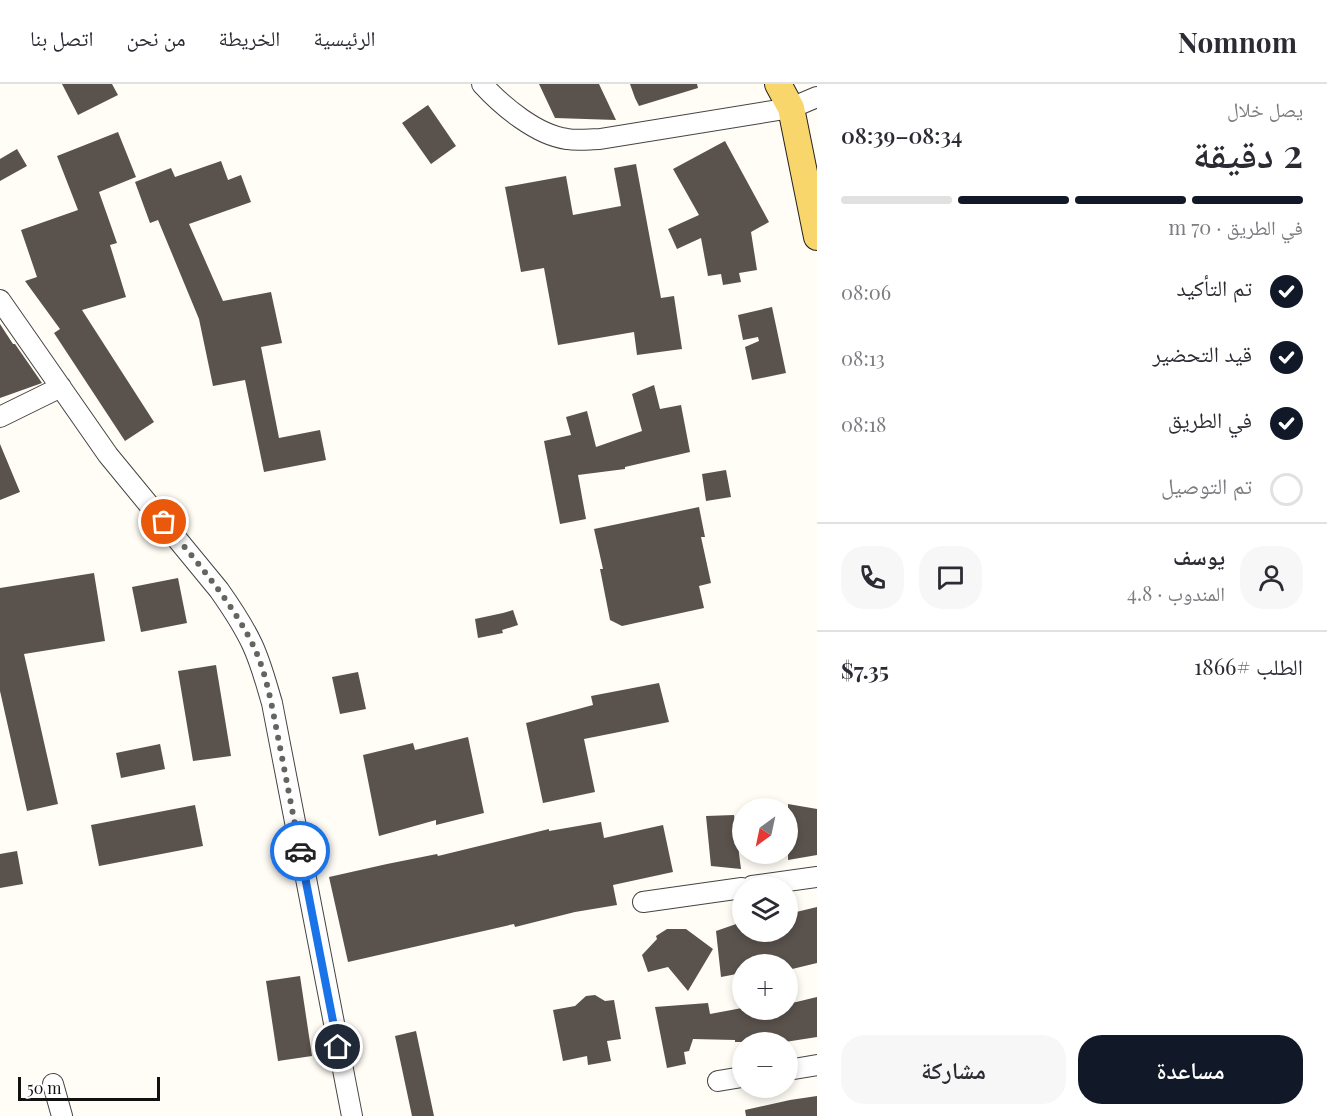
<!DOCTYPE html>
<html lang="ar">
<head>
<meta charset="utf-8">
<style>
	body { margin:0; font-family:"Playfair Display","Noto Naskh Arabic",serif; background:#f7f7f7; color:#2b2b33; direction:rtl; height:100vh; display:flex; flex-direction:column; font-size:22px; white-space:nowrap }
	* { box-sizing:border-box; margin:0 }
	p { font-size:20px; color:#7c7c81 }
	.icon { flex:none; width:33px; height:33px; fill:none; stroke:currentColor; stroke-width:2; stroke-linecap:round; stroke-linejoin:round }
	.map { position:relative; flex:1; overflow:hidden; direction:ltr }
	.side { display:flex; flex-direction:column; background:#fff; width:510px }
	.side>* { flex:none }
	.needle { width:39px; rotate:213deg }
	.controls { position:absolute; left:732px; top:714px; display:grid; gap:12px }
	.controls a { display:grid; place-items:center; width:66px; height:66px; border-radius:50%; background:#fff; box-shadow:0 3px 9px #0003; font-size:30px }
	.scale { position:absolute; left:18px; bottom:15px; width:142px; box-sizing:border-box; padding-left:6px; border:3px solid #111; border-top:0; font-size:16px; line-height:21px; white-space:nowrap; color:#111; -webkit-text-stroke:4px #fff; paint-order:stroke }
	.pin { position:absolute; display:grid; place-items:center; width:51px; height:51px; color:#fff; margin:-26px; border:3px solid #fff; border-radius:50%; box-shadow:0 2px 6px #0007 }
	.courier { position:absolute; display:grid; place-items:center; width:60px; height:60px; margin:-30px; border:4px solid #1a73e8; border-radius:50%; background:#fff; color:#222; box-shadow:0 2px 8px #0007 }
	.head em { font-style:normal; font-weight:600 }
	.head div { display:flex; flex-direction:column-reverse }
	.head { display:flex; align-items:center; justify-content:space-between; height:102px; padding:0 24px }
	h1 { font-size:39px; font-weight:600; line-height:45px }
	.bar { display:grid; grid-template-columns:repeat(4,1fr); gap:9px 6px; align-content:center; height:72px; padding:0 24px }
	.bar i { height:8px; border-radius:4px; background:#e1e1e2 }
	.bar .current { background:#111827 }
	.bar p { grid-column:span 4 }
	.line { display:flex; align-items:center; gap:15px; padding:0 24px; border-top:2px solid #e1e1e2 }
	.line div { flex:1 }
	.round { display:grid; place-items:center; flex:none; width:63px; height:63px; border-radius:24px; background:#f7f7f7 }
	ol { padding:0 24px; list-style:none }
	li { display:flex; align-items:center; gap:18px; height:66px }
	li p { margin-inline-start:auto }
	li .icon { padding:6px; border-radius:50%; background:#111827; color:#fff; stroke-width:4 }
	li:last-child { color:#7c7c81 }
	li i { width:33px; height:33px; border:3px solid #e1e1e2; border-radius:50% }
	.primary-button { display:flex; gap:12px; margin-top:auto; padding:12px 24px }
	.primary-button a { flex:1; height:69px; border-radius:24px; background:#111827; color:#fff; font-size:24px; font-weight:600; line-height:69px; text-align:center }
	.primary-button a+a { background:#f7f7f7; color:#2b2b33 }
	header { display:flex; align-items:center; gap:36px; box-sizing:border-box; height:84px; padding:0 30px; background:#fff; border-bottom:2px solid #e1e1e2 }
	header strong { font-size:28px }
	nav { display:flex; gap:33px; margin-inline-start:auto; font-size:21px }
	main { display:flex; flex:1; min-height:0 }
	.map>svg:first-child { display:block }
	.building { fill:#5a524d }
	.lines { fill:none; stroke-linecap:round; stroke-linejoin:round }
	.minor-casing { stroke:#444; stroke-width:22 }
	.major-casing { stroke:#222; stroke-width:28 }
	.minor { stroke:#fff; stroke-width:20 }
	.major { stroke:#f9d66b; stroke-width:26 }
	.done { stroke:#646461; stroke-width:6; stroke-dasharray:0 10.8 }
	.route { stroke:#1a73e8; stroke-width:8 }
</style>
</head>
<body>
<header>
<strong>Nomnom</strong>
<nav><a>الرئيسية</a><a>الخريطة</a><a>من نحن</a><a>اتصل بنا</a></nav>
</header>
<main>
<section class="side">
<div class="head"><div><h1>2 دقيقة</h1><p>يصل خلال</p></div><em>08:34–08:39</em></div>
<div class="bar"><i class="current"></i><i class="current"></i><i class="current"></i><i></i><p>في الطريق · 70 m</p></div>
<ol>
<li><svg class="icon" aria-label="check" viewBox="0 0 24 24"><path d="M5 12l5 5 9-10"/></svg>تم التأكيد<p>08:06</p></li>
<li><svg class="icon" aria-label="check" viewBox="0 0 24 24"><path d="M5 12l5 5 9-10"/></svg>قيد التحضير<p>08:13</p></li>
<li><svg class="icon" aria-label="check" viewBox="0 0 24 24"><path d="M5 12l5 5 9-10"/></svg>في الطريق<p>08:18</p></li>
<li><i></i>تم التوصيل</li>
</ol>
<div class="line" style="height:108px"><a class="round"><svg class="icon" aria-label="person" viewBox="0 0 24 24"><circle cx="12" cy="8" r="4"/><path d="M4 21q1-7 8-7t8 7"/></svg></a><div><b>يوسف</b><p>المندوب · 4.8</p></div><a class="round"><svg class="icon" aria-label="chat" viewBox="0 0 24 24"><path d="M4 5h16v11H9l-5 4z"/></svg></a><a class="round"><svg class="icon" aria-label="phone" viewBox="0 0 24 24"><path d="M5 4h4l2 5-3 2q2 4 5 5l2-3 5 2v4C11 20 4 13 5 4z"/></svg></a></div>
<div class="line" style="height:78px"><div>الطلب #1866</div><b>$7.35</b></div>
<div class="primary-button"><a>مساعدة</a><a>مشاركة</a></div>
</section>
<div class="map">
<svg width="817" height="1032" viewBox="0 0 817 1032">
	<rect width="100%" height="100%" fill="#fffdf5"/>
	<path class="building" d="M 62,0 L 112,0 L 118,11 L 78,31 Z
		M 539,0 L 599,0 L 616,36 L 555,34 Z
		M 630,0 L 697,0 L 698,4 L 639,22 L 635,14 Z
		M 428,21 L 456,62 L 431,80 L 402,39 Z
		M 118,48 L 136,93 L 99,108 L 117,159 L 110,161 L 126,213 L 82,226 L 154,338 L 125,357 L 54,249 L 60,245 L 25,197 L 37,193 L 21,146 L 78,126 L 57,72 Z
		M 725,57 L 769,138 L 751,148 L 757,186 L 739,189 L 741,198 L 723,201 L 721,190 L 708,192 L 701,154 L 677,165 L 668,145 L 699,131 L 673,85 Z
		M 17,65 L 27,82 L 0,97 L 0,75 Z
		M 221,77 L 228,96 L 241,91 L 251,118 L 189,140 L 223,217 L 271,208 L 282,259 L 261,263 L 279,354 L 320,346 L 326,376 L 264,388 L 245,296 L 213,302 L 199,235 L 158,136 L 150,139 L 135,98 L 171,84 L 175,93 Z
		M 636,80 L 661,214 L 674,212 L 682,265 L 637,271 L 634,248 L 558,261 L 544,184 L 521,188 L 505,103 L 566,92 L 573,131 L 621,122 L 614,84 Z
		M 772,223 L 786,289 L 752,296 L 745,263 L 759,257 L 758,253 L 743,256 L 738,231 Z
		M 0,240 L 13,260 L 15,260 L 42,299 L 0,314 Z
		M 654,301 L 660,325 L 681,321 L 690,368 L 625,383 L 625,385 L 578,391 L 586,435 L 560,440 L 544,357 L 571,351 L 566,333 L 587,327 L 596,363 L 642,347 L 632,310 Z
		M 0,360 L 20,408 L 0,416 Z
		M 726,386 L 731,413 L 706,417 L 702,390 Z
		M 699,423 L 705,453 L 701,453 L 711,499 L 699,502 L 704,524 L 622,542 L 610,536 L 600,485 L 603,485 L 594,445 Z
		M 94,489 L 105,557 L 24,570 L 58,720 L 27,727 L 0,607 L 0,504 Z
		M 178,494 L 187,539 L 141,548 L 132,503 Z
		M 513,526 L 518,541 L 502,546 L 503,549 L 478,554 L 475,535 L 503,529 Z
		M 216,581 L 231,672 L 193,677 L 178,587 Z
		M 358,588 L 366,625 L 340,630 L 332,593 Z
		M 659,599 L 669,638 L 584,655 L 595,708 L 543,719 L 526,639 L 593,621 L 591,612 Z
		M 468,653 L 484,729 L 436,741 L 436,736 L 379,752 L 363,671 L 413,659 L 415,666 Z
		M 160,660 L 165,685 L 121,694 L 116,669 Z
		M 788,720 L 817,725 L 817,771 L 788,776 Z
		M 195,721 L 203,762 L 99,782 L 91,741 Z
		M 734,731 L 741,785 L 711,782 L 706,732 Z
		M 601,738 L 604,754 L 663,741 L 673,788 L 613,801 L 617,821 L 575,828 L 515,843 L 514,840 L 348,878 L 329,793 L 387,780 L 437,770 L 438,772 L 549,745 L 549,747 Z
		M 17,767 L 23,800 L 0,804 L 0,770 Z
		M 817,823 L 817,879 L 788,886 L 788,880 L 742,880 L 742,889 L 721,893 L 716,847 L 742,838 L 742,848 L 788,848 L 788,830 Z
		M 667,845 L 686,845 L 713,865 L 688,907 L 668,883 L 648,888 L 642,871 L 657,855 L 656,852 Z
		M 300,892 L 312,972 L 278,977 L 266,897 Z
		M 595,911 L 605,917 L 614,916 L 621,955 L 607,957 L 611,977 L 588,981 L 587,972 L 563,977 L 553,926 L 575,922 L 586,912 Z
		M 817,913 L 817,953 L 785,958 L 735,958 L 735,956 L 693,955 L 689,967 L 684,968 L 686,980 L 667,984 L 655,923 L 708,919 L 710,930 L 742,924 L 742,926 L 788,926 L 788,920 Z
		M 416,947 L 434,1032 L 412,1032 L 395,952 Z
		M 817,1012 L 817,1032 L 746,1032 L 745,1026 L 790,1016 Z"/>
	<g class="lines">
		<g class="minor-casing">
			<path id="minor" d="M 482,0 C 503,23 537,51 567,55 C 578,57 590,55 600,55 L 791,24 L 817,13
				M 0,216 L 108,371 L 219,506 C 231,523 243,541 252,560 C 261,579 266,599 272,619 L 352,1032
				M 0,333 L 61,303
				M 752,802 L 817,793
				M 643,818 L 742,804
				M 788,986 L 817,981
				M 718,997 L 742,993
				M 53,1000 L 62,1032"/>
		</g>
		<g class="major-casing">
			<path id="major" d="M 778,0 L 791,24 L 817,153"/>
		</g>
		<use href="#minor" class="minor"/>
		<use href="#major" class="major"/>
	</g>
	<g class="lines">
		<path class="done" d="M 164,438 C 195,476 228,513 251,557 C 267,588 272,624 279,658 C 286,694 293,730 300,767"/>
		<path class="route" d="M 300,767 L 338,963"/>
	</g>
</svg>
<div class="controls">
<a><svg class="needle" viewBox="-14 -14 28 28"><path d="M0-13l5 13h-10z" fill="#e53935"/><path d="M0 13l5-13h-10z" fill="#7c7c81"/></svg></a>
<a><svg class="icon" aria-label="layers" viewBox="0 0 24 24"><path d="M12 4l9 5-9 5-9-5zM3 14l9 5 9-5"/></svg></a>
<a>+</a>
<a>−</a>
</div>
<div class="scale">50 m</div>
<div class="pin" style="left:164px;top:438px;background:#ea580c"><svg class="icon" aria-label="bag" viewBox="0 0 24 24"><path d="M5 8h14l-1 12H6zM9 8a3 3 0 0 1 6 0"/></svg></div>
<div class="pin" style="left:338px;top:963px;background:#1f2937"><svg class="icon" aria-label="home" viewBox="0 0 24 24"><path d="M3 11l9-7 9 7M6 9v11h12V9"/></svg></div>
<div class="courier" style="left:300px;top:767px"><svg class="icon" aria-label="car" viewBox="0 0 24 24"><path d="M5 17H2v-5l4-1 3-4h7l3 4 3 1v5h-3M9 17h6M6 11h13"/><circle cx="7" cy="17" r="2"/><circle cx="17" cy="17" r="2"/></svg></div>
</div>
</main>
</body>
</html>
